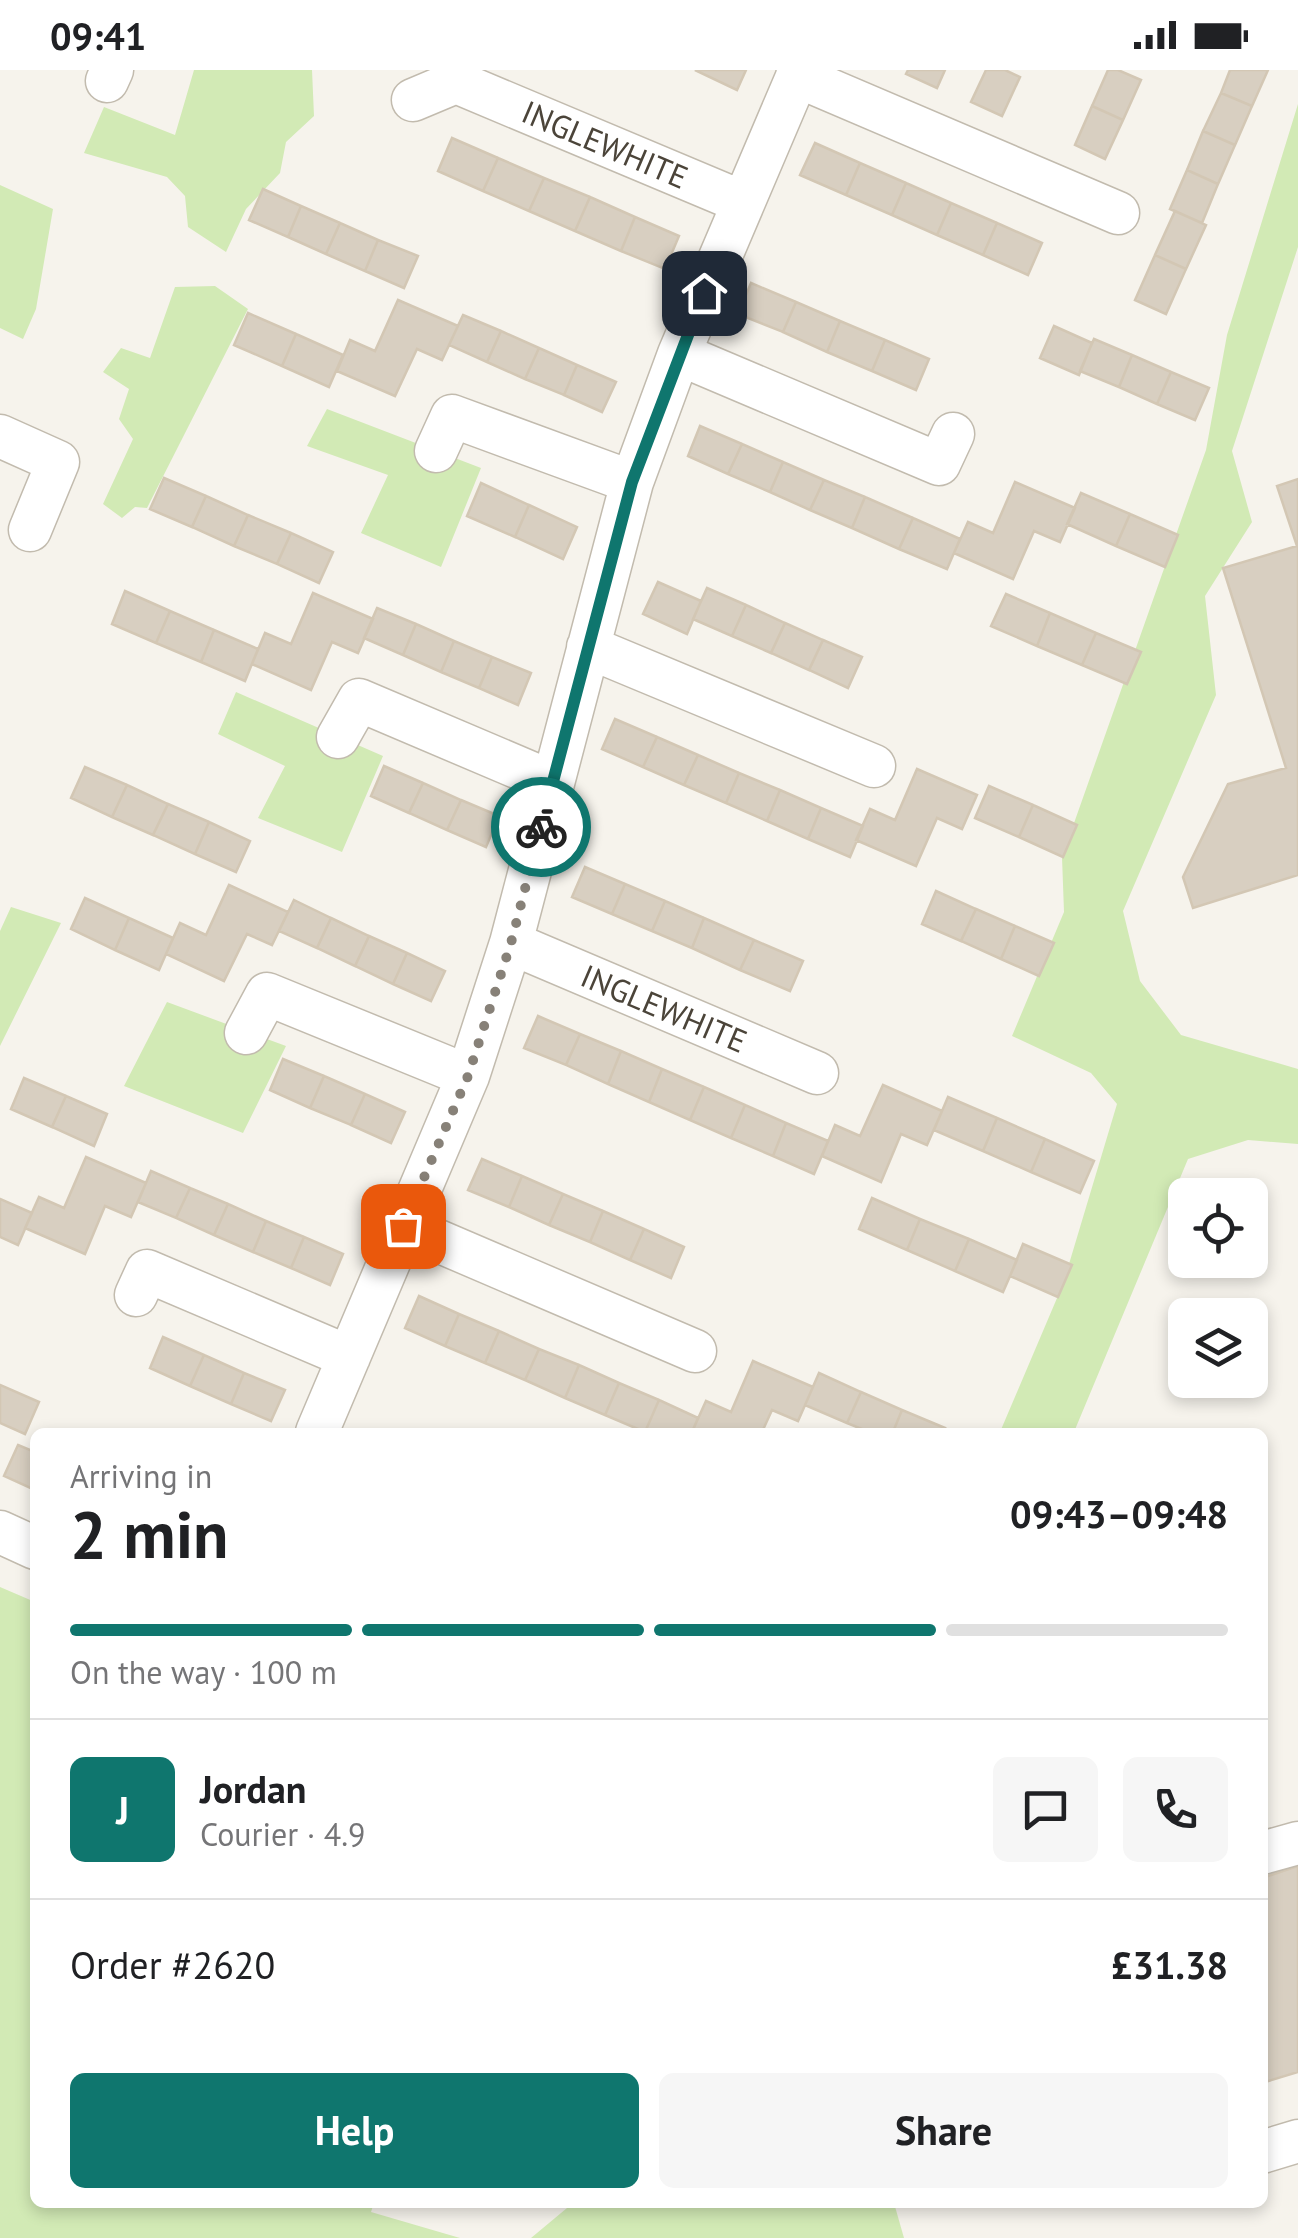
<!DOCTYPE html>
<html lang="en">
<head>
<meta charset="utf-8">
<style>
	body { margin:0; font-family:"PT Sans",sans-serif; background:#f6f6f6; color:#202124; height:100vh; display:flex; flex-direction:column; font-size:38px; white-space:nowrap }
	* { box-sizing:border-box; margin:0 }
	p { font-size:32px; color:#757577 }
	.icon { flex:none; width:55px; height:55px; fill:none; stroke:currentColor; stroke-width:2; stroke-linecap:round; stroke-linejoin:round }
	.map { position:relative; flex:1; overflow:hidden }
	.sheet { position:absolute; left:30px; top:1358px; width:1238px; height:780px; display:flex; flex-direction:column; background:#fff; border-radius:15px; box-shadow:0 5px 15px #0003 }
	.sheet>* { flex:none }
	.fabs { position:absolute; left:1168px; top:1108px; display:grid; gap:20px }
	.fabs a { display:grid; place-items:center; width:100px; height:100px; border-radius:15px; background:#fff; box-shadow:0 5px 15px #0003; font-size:50px }
	.pin { position:absolute; display:grid; place-items:center; width:85px; height:85px; color:#fff; margin:-42px; border-radius:20px; box-shadow:0 5px 15px #0006 }
	.courier { position:absolute; display:grid; place-items:center; width:100px; height:100px; margin:-50px; border:8px solid #0f766e; border-radius:50%; background:#fff; color:#222; box-shadow:0 2px 12px #0007 }
	.head em { font-style:normal; font-weight:700 }
	.head div { display:flex; flex-direction:column-reverse }
	.head { display:flex; align-items:center; justify-content:space-between; height:170px; padding:0 40px }
	h1 { font-size:65px; font-weight:700; line-height:75px }
	.bar { display:grid; grid-template-columns:repeat(4,1fr); gap:15px 10px; align-content:center; height:120px; padding:0 40px }
	.bar i { height:12px; border-radius:8px; background:#e0e0e0 }
	.bar .current { background:#0f766e }
	.bar p { grid-column:span 4 }
	.line { display:flex; align-items:center; gap:25px; padding:0 40px; border-top:2px solid #e0e0e0 }
	.line div { flex:1 }
	.round { display:grid; place-items:center; flex:none; width:105px; height:105px; border-radius:15px; background:#f6f6f6 }
	.primary-button { display:flex; gap:20px; margin-top:auto; padding:20px 40px }
	.primary-button a { flex:1; height:115px; border-radius:15px; background:#0f766e; color:#fff; font-size:40px; font-weight:700; line-height:115px; text-align:center }
	.primary-button a+a { background:#f6f6f6; color:#202124 }
	.status { display:flex; justify-content:space-between; align-items:center; height:70px; padding:0 50px; background:#fff; direction:ltr }
	.status svg { height:28px; fill:currentColor }
	.map>svg:first-child { display:block }
	.green { fill:#d2eab5 }
	.building { fill:#d8cfc1; stroke:#d3c7b4; stroke-width:2.5 }
	.lines { fill:none; stroke-linecap:round; stroke-linejoin:round }
	.minor-casing { stroke:#c2bbae; stroke-width:45 }
	.minor { stroke:#fff; stroke-width:42 }
	.done { stroke:#878178; stroke-width:10; stroke-dasharray:0 18 }
	.route { stroke:#0f766e; stroke-width:12 }
	.labels { text-anchor:middle; dominant-baseline:central; stroke-width:8; stroke-linejoin:round; paint-order:stroke }
	.street-label { font-size:32px; fill:#4b4439; stroke:#fff }
</style>
</head>
<body>
<div class="status"><b>09:41</b><svg viewBox="0 0 49 12"><path d="M0 12V9h3v3zM5 12V6h3v6zM10 12V3h3v9zM15 12V0h3v12zM26 1h20v11H26zM47 4h2v5h-2z"/></svg></div>
<div class="map">
<svg width="1298" height="2168" viewBox="0 0 1298 2168">
	<rect width="100%" height="100%" fill="#f6f3ec"/>
	<path class="green" d="M 194,0 L 312,0 L 314,46 L 286,72 L 280,103 L 246,139 L 226,182 L 188,157 L 185,126 L 167,107 L 84,83 L 104,37 L 175,65 Z
		M 1298,34 L 1298,177 L 1232,381 L 1252,452 L 1205,526 L 1216,625 L 1123,841 L 1140,911 L 1181,965 L 1298,999 L 1298,1074 L 1248,1070 L 1188,1089 L 1074,1362 L 1000,1362 L 1063,1214 L 1117,1034 L 1091,1003 L 1012,966 L 1064,842 L 1062,787 L 1206,380 L 1227,265 Z
		M 0,115 L 53,139 L 36,239 L 23,269 L 0,258 Z
		M 215,216 L 248,239 L 147,438 L 135,437 L 122,448 L 103,434 L 133,369 L 119,349 L 129,319 L 103,302 L 121,278 L 150,288 L 175,217 Z
		M 327,339 L 481,398 L 441,497 L 361,463 L 388,405 L 307,376 Z
		M 236,622 L 383,686 L 342,782 L 258,748 L 285,696 L 218,664 Z
		M 11,837 L 61,853 L 0,976 L 0,861 Z
		M 167,932 L 286,976 L 243,1063 L 124,1016 Z
		M 0,1517 L 35,1532 L 35,2132 L 374,2133 L 371,2142 L 460,2168 L 0,2168 Z
		M 573,2133 L 894,2133 L 904,2168 L 531,2168 Z"/>
	<path class="building" d="M 695,0 L 746,0 L 737,20 Z
		M 908,0 L 945,0 L 937,18 L 906,4 Z
		M 986,0 L 1005,0 L 1020,7 L 1002,46 L 971,32 Z
		M 1108,0 L 1118,0 L 1141,10 L 1123,50 L 1092,36 Z
		M 1230,0 L 1268,0 L 1252,36 L 1221,23 Z
		M 1221,23 L 1252,36 L 1235,75 L 1203,61 Z
		M 1092,36 L 1123,50 L 1105,89 L 1075,75 Z
		M 1203,61 L 1235,75 L 1218,114 L 1187,100 Z
		M 452,68 L 498,88 L 483,121 L 438,101 Z
		M 815,73 L 860,93 L 846,125 L 800,105 Z
		M 498,88 L 544,108 L 529,141 L 483,121 Z
		M 860,93 L 906,113 L 892,145 L 846,125 Z
		M 1187,100 L 1218,114 L 1202,153 L 1170,139 Z
		M 544,108 L 590,127 L 575,161 L 529,141 Z
		M 906,113 L 951,133 L 937,165 L 892,145 Z
		M 263,119 L 301,136 L 288,167 L 249,150 Z
		M 590,127 L 635,147 L 621,181 L 575,161 Z
		M 951,133 L 997,153 L 983,185 L 937,165 Z
		M 301,136 L 340,153 L 326,184 L 288,167 Z
		M 1175,141 L 1206,155 L 1186,199 L 1155,185 Z
		M 635,147 L 679,166 L 665,199 L 621,181 Z
		M 340,153 L 378,170 L 365,201 L 326,184 Z
		M 997,153 L 1042,173 L 1028,205 L 983,185 Z
		M 378,170 L 418,186 L 404,218 L 365,201 Z
		M 1155,185 L 1186,199 L 1166,244 L 1135,230 Z
		M 751,213 L 796,232 L 783,262 L 738,244 Z
		M 398,230 L 458,256 L 442,290 L 417,279 L 395,326 L 337,301 L 350,270 L 375,281 Z
		M 796,232 L 840,251 L 827,282 L 783,262 Z
		M 248,243 L 296,264 L 282,296 L 234,275 Z
		M 463,245 L 501,261 L 487,292 L 449,275 Z
		M 840,251 L 885,270 L 872,301 L 827,282 Z
		M 1054,256 L 1092,273 L 1079,305 L 1040,288 Z
		M 501,261 L 539,278 L 525,309 L 487,292 Z
		M 296,264 L 343,285 L 329,317 L 282,296 Z
		M 1094,269 L 1132,285 L 1119,317 L 1080,301 Z
		M 885,270 L 929,289 L 916,320 L 872,301 Z
		M 539,278 L 577,295 L 564,325 L 525,309 Z
		M 1132,285 L 1171,302 L 1157,334 L 1119,317 Z
		M 577,295 L 616,312 L 602,342 L 564,325 Z
		M 1171,302 L 1209,318 L 1195,350 L 1157,334 Z
		M 700,356 L 742,374 L 728,404 L 688,386 Z
		M 742,374 L 783,392 L 770,422 L 728,404 Z
		M 783,392 L 824,410 L 810,440 L 770,422 Z
		M 164,408 L 206,426 L 192,457 L 150,439 Z
		M 1298,409 L 1298,805 L 1193,838 L 1183,807 L 1228,714 L 1286,698 L 1223,498 L 1297,476 L 1277,416 Z
		M 824,410 L 865,427 L 852,458 L 810,440 Z
		M 1015,412 L 1075,438 L 1060,472 L 1034,461 L 1013,509 L 954,483 L 968,452 L 993,463 Z
		M 481,413 L 529,435 L 515,467 L 467,446 Z
		M 1081,423 L 1130,444 L 1116,476 L 1067,454 Z
		M 206,426 L 248,445 L 234,476 L 192,457 Z
		M 865,427 L 913,448 L 899,479 L 852,458 Z
		M 529,435 L 577,457 L 563,489 L 515,467 Z
		M 1130,444 L 1178,465 L 1165,497 L 1116,476 Z
		M 248,445 L 291,463 L 277,494 L 234,476 Z
		M 913,448 L 960,469 L 947,499 L 899,479 Z
		M 291,463 L 333,482 L 319,513 L 277,494 Z
		M 658,512 L 701,531 L 687,564 L 643,544 Z
		M 707,518 L 746,535 L 732,566 L 693,549 Z
		M 125,521 L 170,541 L 156,573 L 112,554 Z
		M 313,523 L 373,549 L 358,583 L 332,572 L 311,620 L 252,594 L 265,563 L 291,574 Z
		M 1006,524 L 1050,543 L 1037,576 L 991,556 Z
		M 746,535 L 785,553 L 771,583 L 732,566 Z
		M 377,538 L 416,554 L 403,585 L 364,568 Z
		M 170,541 L 214,560 L 201,592 L 156,573 Z
		M 1050,543 L 1096,563 L 1082,595 L 1037,576 Z
		M 785,553 L 823,570 L 809,600 L 771,583 Z
		M 416,554 L 454,571 L 441,602 L 403,585 Z
		M 214,560 L 258,579 L 245,611 L 201,592 Z
		M 1096,563 L 1141,582 L 1127,614 L 1082,595 Z
		M 823,570 L 862,587 L 848,618 L 809,600 Z
		M 454,571 L 492,587 L 479,618 L 441,602 Z
		M 492,587 L 531,603 L 518,635 L 479,618 Z
		M 615,649 L 657,667 L 643,697 L 602,679 Z
		M 657,667 L 698,685 L 684,715 L 643,697 Z
		M 698,685 L 739,703 L 726,733 L 684,715 Z
		M 384,696 L 423,713 L 409,743 L 371,726 Z
		M 85,697 L 127,715 L 112,747 L 71,728 Z
		M 917,699 L 977,725 L 962,759 L 937,748 L 916,796 L 856,770 L 870,739 L 895,750 Z
		M 739,703 L 780,720 L 767,751 L 726,733 Z
		M 423,713 L 461,730 L 447,760 L 409,743 Z
		M 127,715 L 168,734 L 153,765 L 112,747 Z
		M 989,716 L 1033,735 L 1019,767 L 975,748 Z
		M 780,720 L 821,738 L 808,769 L 767,751 Z
		M 461,730 L 499,746 L 486,777 L 447,760 Z
		M 168,734 L 209,752 L 195,784 L 153,765 Z
		M 1033,735 L 1077,755 L 1063,787 L 1019,767 Z
		M 821,738 L 863,756 L 850,787 L 808,769 Z
		M 209,752 L 250,771 L 236,802 L 195,784 Z
		M 585,797 L 625,814 L 612,844 L 572,827 Z
		M 625,814 L 665,831 L 652,861 L 612,844 Z
		M 229,815 L 288,842 L 272,875 L 247,864 L 224,911 L 166,884 L 180,853 L 206,865 Z
		M 936,821 L 976,839 L 961,871 L 922,854 Z
		M 85,828 L 129,848 L 115,880 L 71,859 Z
		M 294,830 L 331,848 L 317,878 L 279,861 Z
		M 665,831 L 704,848 L 692,878 L 652,861 Z
		M 976,839 L 1015,856 L 1001,889 L 961,871 Z
		M 129,848 L 173,868 L 159,900 L 115,880 Z
		M 331,848 L 369,866 L 355,896 L 317,878 Z
		M 704,848 L 754,870 L 740,900 L 692,878 Z
		M 1015,856 L 1054,873 L 1039,906 L 1001,889 Z
		M 369,866 L 407,883 L 393,914 L 355,896 Z
		M 754,870 L 803,891 L 790,921 L 740,900 Z
		M 407,883 L 445,901 L 431,931 L 393,914 Z
		M 538,946 L 580,964 L 566,995 L 524,978 Z
		M 580,964 L 621,981 L 608,1014 L 566,995 Z
		M 621,981 L 662,999 L 649,1032 L 608,1014 Z
		M 283,989 L 324,1006 L 310,1038 L 270,1020 Z
		M 662,999 L 704,1017 L 690,1050 L 649,1032 Z
		M 324,1006 L 365,1024 L 351,1055 L 310,1038 Z
		M 24,1008 L 66,1026 L 52,1057 L 11,1039 Z
		M 883,1015 L 942,1041 L 927,1075 L 901,1064 L 881,1112 L 822,1086 L 835,1055 L 860,1066 Z
		M 704,1017 L 745,1035 L 731,1068 L 690,1050 Z
		M 365,1024 L 405,1042 L 391,1073 L 351,1055 Z
		M 66,1026 L 107,1044 L 94,1076 L 52,1057 Z
		M 948,1027 L 997,1048 L 983,1081 L 934,1060 Z
		M 745,1035 L 786,1053 L 773,1086 L 731,1068 Z
		M 997,1048 L 1045,1069 L 1031,1102 L 983,1081 Z
		M 786,1053 L 828,1071 L 814,1104 L 773,1086 Z
		M 1045,1069 L 1094,1091 L 1080,1123 L 1031,1102 Z
		M 86,1087 L 146,1113 L 131,1147 L 105,1136 L 85,1184 L 25,1158 L 39,1127 L 64,1138 Z
		M 482,1089 L 522,1106 L 509,1137 L 468,1120 Z
		M 151,1101 L 190,1118 L 176,1148 L 138,1132 Z
		M 522,1106 L 563,1124 L 549,1155 L 509,1137 Z
		M 190,1118 L 228,1134 L 214,1165 L 176,1148 Z
		M 563,1124 L 603,1141 L 590,1172 L 549,1155 Z
		M 872,1128 L 920,1149 L 907,1180 L 859,1159 Z
		M 0,1129 L 32,1143 L 18,1175 L 0,1167 Z
		M 228,1134 L 266,1151 L 253,1182 L 214,1165 Z
		M 603,1141 L 644,1159 L 630,1190 L 590,1172 Z
		M 920,1149 L 969,1169 L 955,1201 L 907,1180 Z
		M 266,1151 L 304,1167 L 291,1198 L 253,1182 Z
		M 644,1159 L 684,1177 L 671,1208 L 630,1190 Z
		M 304,1167 L 343,1184 L 330,1215 L 291,1198 Z
		M 969,1169 L 1017,1190 L 1003,1222 L 955,1201 Z
		M 1023,1174 L 1072,1195 L 1058,1227 L 1010,1206 Z
		M 419,1226 L 459,1244 L 445,1276 L 405,1258 Z
		M 459,1244 L 499,1261 L 485,1293 L 445,1276 Z
		M 499,1261 L 539,1279 L 525,1310 L 485,1293 Z
		M 163,1267 L 204,1285 L 190,1316 L 150,1298 Z
		M 539,1279 L 579,1295 L 565,1328 L 525,1310 Z
		M 204,1285 L 244,1303 L 231,1334 L 190,1316 Z
		M 753,1291 L 813,1317 L 798,1351 L 772,1340 L 762,1362 L 692,1362 L 706,1331 L 731,1342 Z
		M 579,1295 L 619,1313 L 605,1345 L 565,1328 Z
		M 244,1303 L 285,1320 L 271,1351 L 231,1334 Z
		M 819,1303 L 861,1322 L 847,1353 L 805,1335 Z
		M 619,1313 L 659,1330 L 645,1362 L 605,1345 Z
		M 0,1315 L 39,1332 L 25,1364 L 0,1353 Z
		M 861,1322 L 902,1340 L 893,1362 L 869,1362 L 847,1353 Z
		M 659,1330 L 698,1348 L 692,1362 L 645,1362 Z
		M 902,1340 L 945,1358 L 943,1362 L 893,1362 Z
		M 18,1375 L 35,1382 L 35,1420 L 4,1406 Z
		M 1298,1796 L 1298,2002 L 1262,2013 L 1262,1808 Z"/>
	<g class="lines">
		<g class="minor-casing">
			<path id="minor" d="M 797,6 L 1118,143
				M 107,11 L 112,0
				M 413,30 L 456,12 L 742,132
				M 679,284 L 939,394 L 953,364
				M 0,366 L 58,392 L 30,460
				M 436,381 L 452,346 L 632,412
				M 588,577 L 874,696
				M 338,667 L 359,630 L 552,712
				M 511,873 L 817,1003
				M 246,963 L 267,924 L 468,1006
				M 403,1156 L 695,1281
				M 136,1225 L 147,1201 L 349,1287
				M 317,1362 L 468,1006 L 511,873 L 632,412 L 679,284 L 800,0
				M 0,1462 L 35,1478
				M 1262,1783 L 1298,1773
				M 1262,2082 L 1298,2071"/>
		</g>
		<use href="#minor" class="minor"/>
	</g>
	<g class="lines">
		<path class="done" d="M 403,1156 L 468,1006 L 511,873 L 541,757"/>
		<path class="route" d="M 541,757 L 632,412 L 704,223"/>
	</g>
	<g class="labels">
		<g class="street-label">
			<text transform="translate(605 74) rotate(23)">INGLEWHITE</text>
			<text transform="translate(664 938) rotate(23)">INGLEWHITE</text>
		</g>
	</g>
</svg>
<div class="fabs">
<a><svg class="icon" aria-label="locate" viewBox="0 0 24 24"><circle cx="12" cy="12" r="6"/><path d="M12 2v4M12 18v4M2 12h4M18 12h4"/></svg></a>
<a><svg class="icon" aria-label="layers" viewBox="0 0 24 24"><path d="M12 4l9 5-9 5-9-5zM3 14l9 5 9-5"/></svg></a>
</div>
<div class="pin" style="left:403px;top:1156px;background:#ea580c"><svg class="icon" aria-label="bag" viewBox="0 0 24 24"><path d="M5 8h14l-1 12H6zM9 8a3 3 0 0 1 6 0"/></svg></div>
<div class="pin" style="left:704px;top:223px;background:#1f2937"><svg class="icon" aria-label="home" viewBox="0 0 24 24"><path d="M3 11l9-7 9 7M6 9v11h12V9"/></svg></div>
<div class="courier" style="left:541px;top:757px"><svg class="icon" aria-label="bike" viewBox="0 0 24 24"><circle cx="6" cy="16" r="4"/><circle cx="18" cy="16" r="4"/><path d="M6 16l4-8h5l3 8M10 8l3 8H6M13 5h3"/></svg></div>
<section class="sheet">
<div class="head"><div><h1>2 min</h1><p>Arriving in</p></div><em>09:43–09:48</em></div>
<div class="bar"><i class="current"></i><i class="current"></i><i class="current"></i><i></i><p>On the way · 100 m</p></div>
<div class="line" style="height:180px"><b class="round" style="background:#0f766e;color:#fff">J</b><div><b>Jordan</b><p>Courier · 4.9</p></div><a class="round"><svg class="icon" aria-label="chat" viewBox="0 0 24 24"><path d="M4 5h16v11H9l-5 4z"/></svg></a><a class="round"><svg class="icon" aria-label="phone" viewBox="0 0 24 24"><path d="M5 4h4l2 5-3 2q2 4 5 5l2-3 5 2v4C11 20 4 13 5 4z"/></svg></a></div>
<div class="line" style="height:130px"><div>Order #2620</div><b>£31.38</b></div>
<div class="primary-button"><a>Help</a><a>Share</a></div>
</section>
</div>
</body>
</html>
